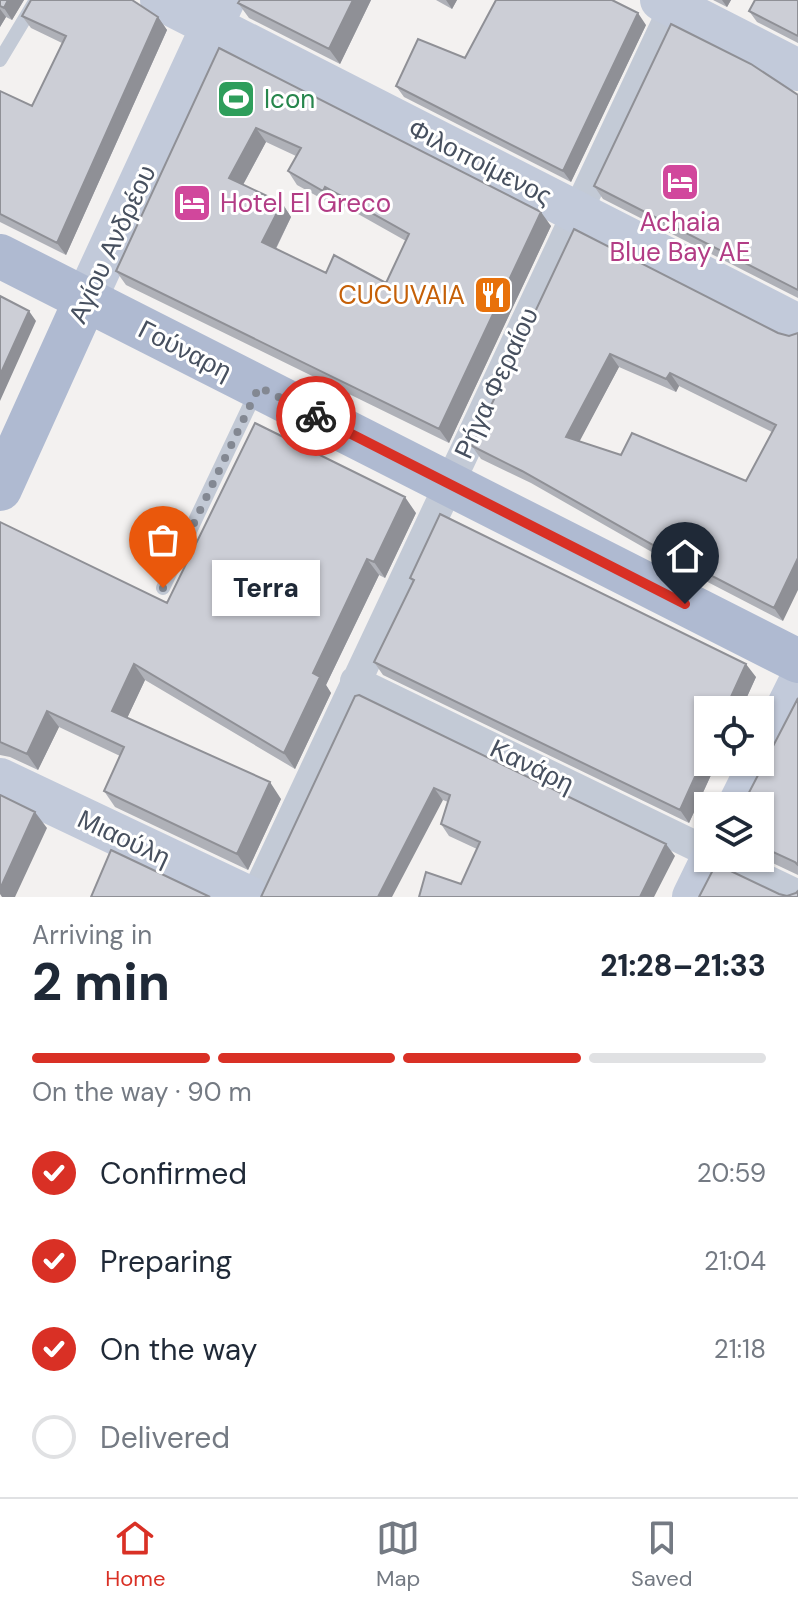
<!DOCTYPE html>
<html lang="en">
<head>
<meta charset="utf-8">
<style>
	body { margin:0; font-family:"DM Sans",sans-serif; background:#f6f6f7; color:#1f2937; height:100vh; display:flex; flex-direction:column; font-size:30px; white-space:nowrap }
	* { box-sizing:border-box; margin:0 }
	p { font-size:26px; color:#747a83 }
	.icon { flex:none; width:44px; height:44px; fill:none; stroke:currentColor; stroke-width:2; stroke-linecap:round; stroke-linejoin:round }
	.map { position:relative; height:897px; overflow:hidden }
	.details { display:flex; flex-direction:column; background:#fff; flex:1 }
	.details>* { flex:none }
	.tools { position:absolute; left:694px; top:696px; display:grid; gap:16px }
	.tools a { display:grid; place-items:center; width:80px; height:80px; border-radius:0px; background:#fff; box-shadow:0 2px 6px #0004; font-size:40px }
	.pin { position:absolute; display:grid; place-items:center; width:68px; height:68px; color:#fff; margin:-82px -34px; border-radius:50% 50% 50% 0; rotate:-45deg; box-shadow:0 0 8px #0007 }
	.pin .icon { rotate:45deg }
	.courier { position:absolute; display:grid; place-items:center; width:80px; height:80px; margin:-40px; border:6px solid #d93025; border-radius:50%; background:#fff; color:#222; box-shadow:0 2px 10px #0007 }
	.bubble { position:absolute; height:56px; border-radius:0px; background:#fff; box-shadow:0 2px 6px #0004; font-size:26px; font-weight:800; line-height:56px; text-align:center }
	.overview em { font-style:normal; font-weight:800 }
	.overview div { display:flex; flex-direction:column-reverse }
	.overview { display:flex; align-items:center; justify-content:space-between; height:136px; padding:0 32px }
	h1 { font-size:52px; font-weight:800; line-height:60px }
	.bar { display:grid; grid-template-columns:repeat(4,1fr); gap:12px 8px; align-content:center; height:96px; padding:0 32px }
	.bar i { height:10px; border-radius:6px; background:#e0e1e3 }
	.bar .selected { background:#d93025 }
	.bar p { grid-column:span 4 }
	ol { padding:0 32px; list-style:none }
	li { display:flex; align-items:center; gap:24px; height:88px }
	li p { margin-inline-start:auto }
	li .icon { padding:8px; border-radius:50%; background:#d93025; color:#fff; stroke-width:4 }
	li:last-child { color:#747a83 }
	li i { width:44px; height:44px; border:4px solid #e0e1e3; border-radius:50% }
	.tab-bar { display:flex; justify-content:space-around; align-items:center; height:112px; border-top:2px solid #e0e1e3; background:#fff; font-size:22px; color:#747a83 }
	.tab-bar a { display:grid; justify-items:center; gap:4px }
	.tab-bar .selected { color:#d93025 }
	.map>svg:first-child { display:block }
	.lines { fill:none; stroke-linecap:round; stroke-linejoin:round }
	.lane { stroke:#c3cad6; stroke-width:14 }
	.street { stroke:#c3cad6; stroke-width:30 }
	.secondary { stroke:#c2cada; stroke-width:42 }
	.primary { stroke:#afbad1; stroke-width:44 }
	.wall { fill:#afb1b8; fill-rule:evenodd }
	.shaded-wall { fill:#8f9096 }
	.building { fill:#ccced6; stroke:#8f9096; stroke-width:2; fill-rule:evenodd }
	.done { stroke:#838892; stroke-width:8; stroke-dasharray:0 14.4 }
	.route { stroke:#d93025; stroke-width:10 }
	.labels { text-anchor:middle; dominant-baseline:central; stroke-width:6; stroke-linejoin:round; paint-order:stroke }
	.leisure-label { font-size:26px; fill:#27864d; stroke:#fff; text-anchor:start }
	.street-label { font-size:26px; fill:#47505f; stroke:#fff }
	.hotel-label { font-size:26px; fill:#b23c85; stroke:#fff; text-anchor:start }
	.food-label { font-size:26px; fill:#c56008; stroke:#fff; text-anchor:end }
</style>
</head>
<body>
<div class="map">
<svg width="798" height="897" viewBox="0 0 798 897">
	<rect width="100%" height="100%" fill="#f3f1f0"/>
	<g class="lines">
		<path class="lane" d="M 0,60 L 36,0
			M 163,588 L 257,390"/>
		<path class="street" d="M 355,681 L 708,852
			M 721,858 L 798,895
			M 255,897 L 677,0"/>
		<path class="secondary" d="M 161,0 L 798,325
			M 661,0 L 798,70
			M 86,299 L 224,0
			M 760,762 L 798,685
			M 0,779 L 249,897
			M 738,806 L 760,762
			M 693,897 L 712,858"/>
		<path class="primary" d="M 0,256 L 798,661
			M 0,489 L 86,299"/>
	</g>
	<path class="wall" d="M 0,0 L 24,0 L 12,20 L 6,17 L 0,27 Z
		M 240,0 L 371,0 L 340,64 L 249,18 L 238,3 Z
		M 436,0 L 457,0 L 452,9 Z
		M 713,0 L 731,0 L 727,7 Z
		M 798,0 L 798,43 L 757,22 L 749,11 Z
		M 137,2 L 138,5 L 158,17 L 167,30 L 66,255 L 0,222 L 0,91 L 32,106 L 62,43 L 31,28 L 22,16 Z
		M 646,25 L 571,182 L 404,97 L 396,86 L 465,58 Z
		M 219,48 L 551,226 L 449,443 L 126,285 L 116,271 ZM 266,142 L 296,156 L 288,171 L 297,185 L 333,205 L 335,201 L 406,241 L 386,283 L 326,273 L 276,249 L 291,217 L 282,203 L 243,185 Z
		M 798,95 L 798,298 L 603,199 L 594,186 Z
		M 574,229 L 778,333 L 789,336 L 783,621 L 671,563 L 531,483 L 481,459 L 472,446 ZM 619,367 L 676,392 L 679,386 L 772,432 L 746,481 L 621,455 L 579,441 Z
		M 416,513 L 385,578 L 379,575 L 326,685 L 331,693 L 295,769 L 145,680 L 127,718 L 281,799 L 248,870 L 115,807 L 104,791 L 120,756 L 59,727 L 38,770 L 10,757 L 0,755 L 0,522 L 167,603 Z
		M 410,578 L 756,677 L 741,710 L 708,710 L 708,762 L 717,762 L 689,823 L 383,675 L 374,662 L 413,582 Z
		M 355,696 L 675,856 L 461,884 L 477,849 L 449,836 L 441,824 L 448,802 L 443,800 Z
		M 798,698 L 798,875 L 760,857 L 760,806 Z"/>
	<path class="shaded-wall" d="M 8,0 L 24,0 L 12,20 L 4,8 Z
		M 353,0 L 371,0 L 340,64 L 329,49 Z
		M 446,0 L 457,0 L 452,9 Z
		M 722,0 L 731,0 L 727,7 Z
		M 0,9 L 6,17 L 0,27 Z
		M 638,13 L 646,25 L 571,182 L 563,171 Z
		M 158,17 L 167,30 L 66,255 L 57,243 Z
		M 256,128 L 266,142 L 239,192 L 229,178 Z
		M 325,187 L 335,201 L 333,205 L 323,191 Z
		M 282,203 L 291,217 L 272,256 L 262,242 Z
		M 541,212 L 551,226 L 449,443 L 439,429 Z
		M 29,311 L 36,321 L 0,401 L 0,375 Z
		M 610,354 L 619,367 L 575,450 L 566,437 Z
		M 670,373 L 679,386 L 676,392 L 666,379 Z
		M 405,497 L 416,513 L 385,578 L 374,562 Z
		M 798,558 L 798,590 L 783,621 L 774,608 Z
		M 367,559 L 379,575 L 326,685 L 331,693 L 295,769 L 284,753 L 313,673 Z
		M 134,664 L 145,680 L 123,727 L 112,711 Z
		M 746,664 L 756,677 L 741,710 L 725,710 Z
		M 47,711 L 59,727 L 38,770 L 27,754 Z
		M 708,748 L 708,762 L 717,762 L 689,823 L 680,810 Z
		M 270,782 L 281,799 L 248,870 L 237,854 Z
		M 434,788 L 443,800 L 392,897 L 378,897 Z
		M 35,812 L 47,828 L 15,897 L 2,897 L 0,894 L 0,889 Z
		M 666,844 L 675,856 L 654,897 L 640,897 Z"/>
	<path class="building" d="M 0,0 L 8,0 L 4,8 L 0,6 Z
		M 31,0 L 132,0 L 158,17 L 57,243 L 0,214 L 0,91 L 32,106 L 66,36 L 22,16 Z
		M 240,0 L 353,0 L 329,49 L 238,3 Z
		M 496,0 L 612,0 L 638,13 L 563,171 L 396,86 L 418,39 L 465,58 Z
		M 755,0 L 798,0 L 798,36 L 749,11 Z
		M 671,24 L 751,64 L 798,95 L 798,290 L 594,186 Z
		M 219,48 L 541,212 L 439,429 L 116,271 ZM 256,128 L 301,148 L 288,171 L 323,191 L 325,187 L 409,234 L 386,283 L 334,255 L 326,273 L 262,242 L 282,203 L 229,178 Z
		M 574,229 L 778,333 L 789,336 L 798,333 L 798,558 L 774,608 L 662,550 L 522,471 L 472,446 ZM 610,354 L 666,379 L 670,373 L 776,425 L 746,481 L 632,433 L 621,455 L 566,437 Z
		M 0,296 L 29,311 L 0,375 Z
		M 255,423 L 405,497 L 374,562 L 367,559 L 313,673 L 320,677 L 284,753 L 134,664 L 112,711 L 270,782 L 237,854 L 104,791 L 124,747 L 47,711 L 27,754 L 0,742 L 0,522 L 167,603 Z
		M 440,514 L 746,664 L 725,710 L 708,710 L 708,748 L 680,810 L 374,662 L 414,580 L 410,578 Z
		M 359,695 L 666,844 L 640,897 L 419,897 L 426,872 L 461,884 L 480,842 L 441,824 L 450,795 L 434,788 L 378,897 L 261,897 L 355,696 Z
		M 798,698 L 798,865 L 795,862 L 760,846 L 760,806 L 742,806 Z
		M 0,795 L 35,812 L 0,889 Z
		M 111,850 L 210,897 L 91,897 Z
		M 716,864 L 779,894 L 787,896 L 796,893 L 798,891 L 798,897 L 699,897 Z"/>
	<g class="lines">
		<path class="done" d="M 163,588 L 259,387 L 316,416"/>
		<path class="route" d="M 316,416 L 685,604"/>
	</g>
	<defs>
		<g id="stadium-square" transform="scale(2)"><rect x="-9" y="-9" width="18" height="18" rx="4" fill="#2e9e5b" stroke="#fff"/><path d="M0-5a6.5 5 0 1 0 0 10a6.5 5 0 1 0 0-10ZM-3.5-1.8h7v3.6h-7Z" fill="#fff"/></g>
		<g id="hotel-square" transform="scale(2)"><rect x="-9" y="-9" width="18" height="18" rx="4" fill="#d1479c" stroke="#fff"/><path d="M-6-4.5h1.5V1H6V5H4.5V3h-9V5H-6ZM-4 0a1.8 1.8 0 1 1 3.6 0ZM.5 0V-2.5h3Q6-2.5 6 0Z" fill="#fff"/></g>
		<g id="restaurant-square" transform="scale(2)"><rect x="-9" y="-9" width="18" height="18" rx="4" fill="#e8710a" stroke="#fff"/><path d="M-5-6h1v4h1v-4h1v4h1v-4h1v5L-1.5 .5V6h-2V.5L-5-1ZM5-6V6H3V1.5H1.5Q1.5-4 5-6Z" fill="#fff"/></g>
	</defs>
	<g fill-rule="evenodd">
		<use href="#stadium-square" x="236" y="99"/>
		<use href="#hotel-square" x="680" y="182"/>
		<use href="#hotel-square" x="192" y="203"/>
		<use href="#restaurant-square" x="493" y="295"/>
	</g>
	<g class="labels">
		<g class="leisure-label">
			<text x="264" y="99">Icon</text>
		</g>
		<g class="street-label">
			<text transform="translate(480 162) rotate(27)">Φιλοποίμενος</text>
			<text transform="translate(112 244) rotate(-65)">Αγίου Ανδρέου</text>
			<text transform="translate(185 350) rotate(27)">Γούναρη</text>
			<text transform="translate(496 383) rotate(-65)">Ρήγα Φεραίου</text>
			<text transform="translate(532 766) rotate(26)">Κανάρη</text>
			<text transform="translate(124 838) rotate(25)">Μιαούλη</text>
		</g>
		<g class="hotel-label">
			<text x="220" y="203">Hotel El Greco</text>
			<text x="680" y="222" text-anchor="middle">Achaia<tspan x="680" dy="30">Blue Bay AE</tspan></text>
		</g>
		<g class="food-label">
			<text x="465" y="295">CUCUVAIA</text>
		</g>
	</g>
</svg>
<div class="tools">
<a><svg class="icon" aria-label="locate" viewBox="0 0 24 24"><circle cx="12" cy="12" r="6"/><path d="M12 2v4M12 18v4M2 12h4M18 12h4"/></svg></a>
<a><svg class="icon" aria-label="layers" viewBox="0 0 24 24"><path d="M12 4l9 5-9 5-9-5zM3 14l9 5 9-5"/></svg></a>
</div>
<div class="pin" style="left:163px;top:588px;background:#ea580c"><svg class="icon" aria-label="bag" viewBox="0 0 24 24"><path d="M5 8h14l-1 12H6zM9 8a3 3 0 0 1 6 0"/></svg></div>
<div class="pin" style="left:685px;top:604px;background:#1f2937"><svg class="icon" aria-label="home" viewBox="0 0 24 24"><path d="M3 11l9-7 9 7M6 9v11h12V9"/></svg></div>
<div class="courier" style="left:316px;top:416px"><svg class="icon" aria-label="bike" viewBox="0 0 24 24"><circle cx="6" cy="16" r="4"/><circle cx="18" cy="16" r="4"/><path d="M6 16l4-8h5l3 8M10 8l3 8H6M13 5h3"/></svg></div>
<div class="bubble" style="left:212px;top:560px;width:108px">Terra</div>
</div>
<section class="details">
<div class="overview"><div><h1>2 min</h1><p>Arriving in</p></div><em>21:28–21:33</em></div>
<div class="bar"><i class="selected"></i><i class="selected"></i><i class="selected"></i><i></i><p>On the way · 90 m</p></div>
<ol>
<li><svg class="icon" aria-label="check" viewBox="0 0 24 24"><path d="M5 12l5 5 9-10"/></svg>Confirmed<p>20:59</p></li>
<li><svg class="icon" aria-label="check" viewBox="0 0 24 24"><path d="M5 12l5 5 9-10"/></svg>Preparing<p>21:04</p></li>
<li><svg class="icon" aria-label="check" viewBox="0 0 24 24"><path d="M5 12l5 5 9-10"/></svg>On the way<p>21:18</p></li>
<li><i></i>Delivered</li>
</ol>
</section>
<nav class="tab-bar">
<a class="selected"><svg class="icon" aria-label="home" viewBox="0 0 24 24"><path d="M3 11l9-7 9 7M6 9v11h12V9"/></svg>Home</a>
<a><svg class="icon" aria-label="map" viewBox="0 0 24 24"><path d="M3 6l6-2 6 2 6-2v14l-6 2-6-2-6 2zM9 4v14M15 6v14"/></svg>Map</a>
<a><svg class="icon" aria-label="saved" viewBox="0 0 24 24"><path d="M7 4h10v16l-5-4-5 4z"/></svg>Saved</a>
</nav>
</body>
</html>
